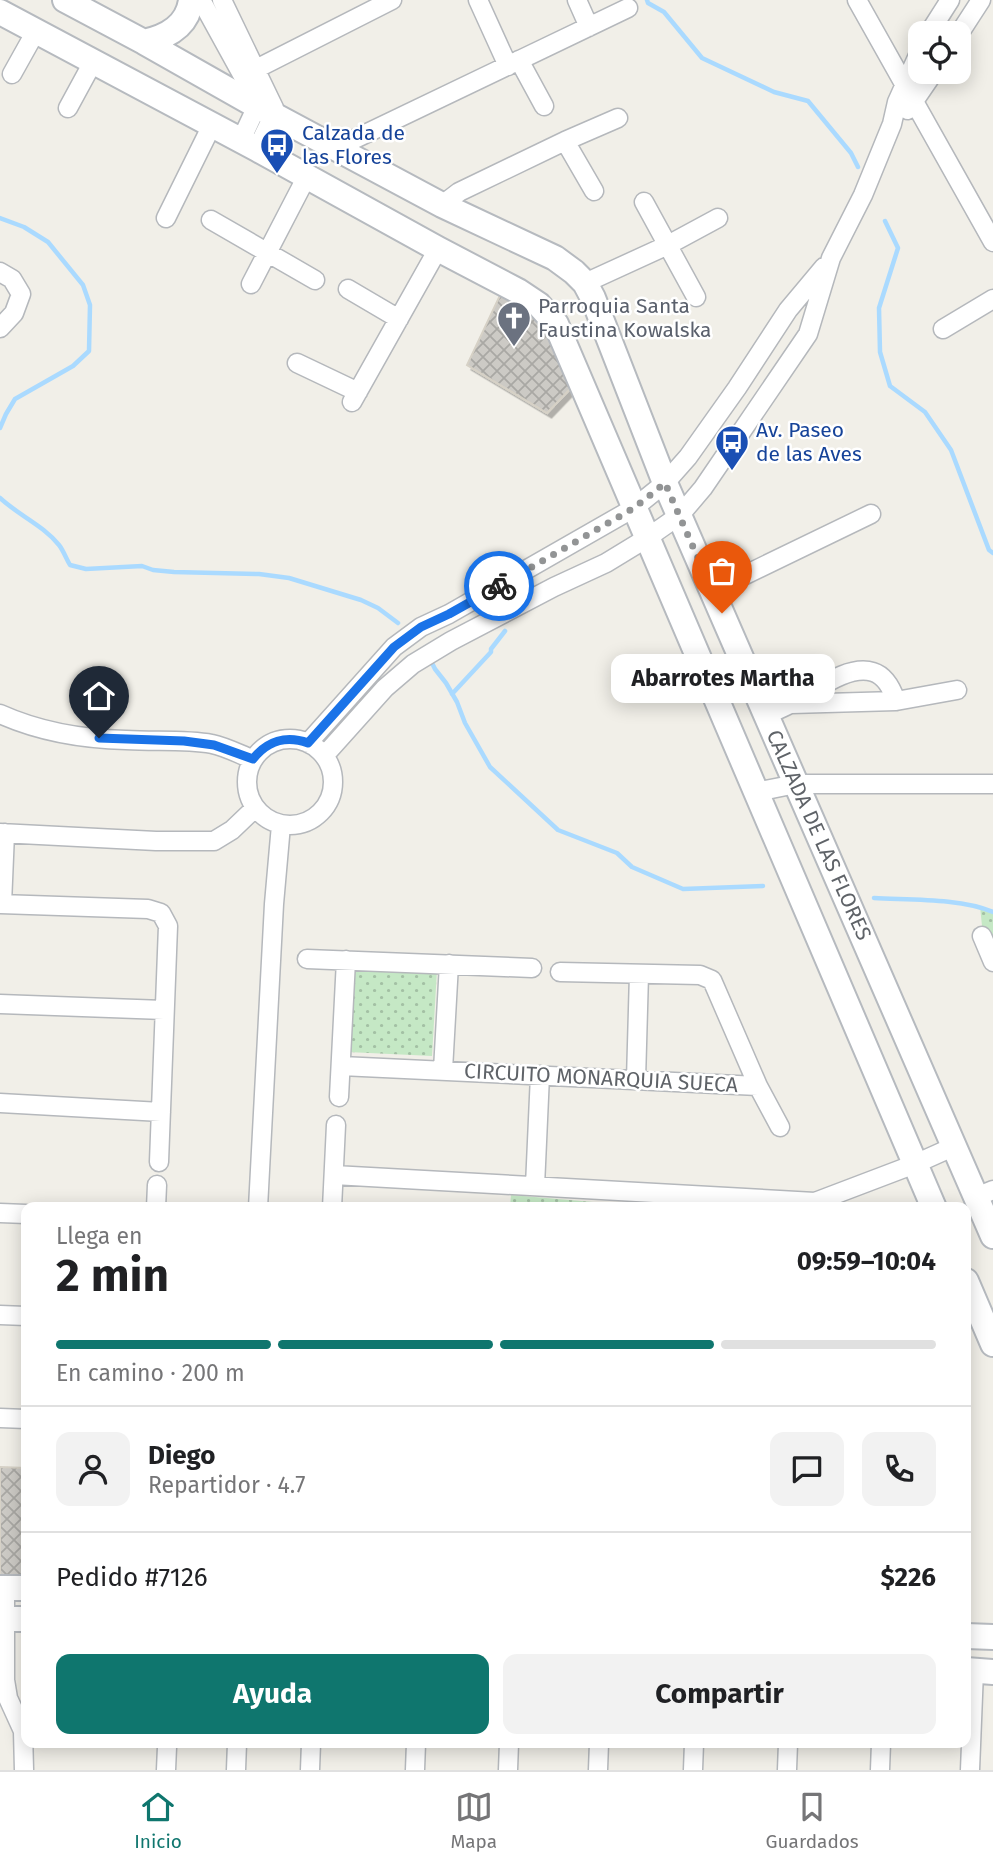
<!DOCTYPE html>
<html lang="es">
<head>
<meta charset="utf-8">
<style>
	body { margin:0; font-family:"Fira Sans",sans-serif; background:#f2f2f2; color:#202124; height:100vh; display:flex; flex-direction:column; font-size:26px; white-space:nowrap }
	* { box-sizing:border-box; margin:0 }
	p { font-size:23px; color:#757577 }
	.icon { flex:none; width:38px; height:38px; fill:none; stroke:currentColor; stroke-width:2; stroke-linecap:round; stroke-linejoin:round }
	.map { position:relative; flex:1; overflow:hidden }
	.panel { position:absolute; left:21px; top:1202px; width:950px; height:546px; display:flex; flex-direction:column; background:#fff; border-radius:14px; box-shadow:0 4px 18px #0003 }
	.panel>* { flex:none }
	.fabs { position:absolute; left:908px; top:21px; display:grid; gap:14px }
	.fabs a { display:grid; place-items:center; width:63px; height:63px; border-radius:14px; background:#fff; box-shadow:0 4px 18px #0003; font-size:35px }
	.pin { position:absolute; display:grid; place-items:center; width:60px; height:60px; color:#fff; margin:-72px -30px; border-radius:50% 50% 50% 0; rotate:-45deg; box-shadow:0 0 7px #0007 }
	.pin .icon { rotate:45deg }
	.courier { position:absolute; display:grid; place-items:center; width:70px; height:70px; margin:-35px; border:5px solid #1a73e8; border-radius:50%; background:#fff; color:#222; box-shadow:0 2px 9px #0007 }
	.bubble { position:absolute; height:49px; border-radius:14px; background:#fff; box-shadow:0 4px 18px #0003; font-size:23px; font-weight:700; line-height:49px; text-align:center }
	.summary em { font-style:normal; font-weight:700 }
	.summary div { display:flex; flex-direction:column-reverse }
	.summary { display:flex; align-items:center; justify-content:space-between; height:119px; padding:0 35px }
	h1 { font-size:46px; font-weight:700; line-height:52px }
	.bar { display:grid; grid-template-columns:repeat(4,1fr); gap:10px 7px; align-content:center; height:84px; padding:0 35px }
	.bar i { height:9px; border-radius:5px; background:#e0e0e0 }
	.bar .active { background:#0f766e }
	.bar p { grid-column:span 4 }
	.line { display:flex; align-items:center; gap:18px; padding:0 35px; border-top:2px solid #e0e0e0 }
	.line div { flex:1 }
	.round { display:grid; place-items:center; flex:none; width:74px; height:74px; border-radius:14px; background:#f2f2f2 }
	.primary-button { display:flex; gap:14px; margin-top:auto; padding:14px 35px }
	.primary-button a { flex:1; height:80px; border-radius:14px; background:#0f766e; color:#fff; font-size:28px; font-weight:700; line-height:80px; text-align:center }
	.primary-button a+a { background:#f2f2f2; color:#202124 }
	.menu { display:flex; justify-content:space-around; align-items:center; height:98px; border-top:2px solid #e0e0e0; background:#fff; font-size:19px; color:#757577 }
	.menu a { display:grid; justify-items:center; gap:4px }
	.menu .active { color:#0f766e }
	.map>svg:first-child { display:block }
	.park { fill:url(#park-dots) }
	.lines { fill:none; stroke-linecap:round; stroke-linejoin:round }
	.stream { stroke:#aadaff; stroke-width:4.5 }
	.building { fill:url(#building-cross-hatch); stroke:#d6d1c6; stroke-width:2; filter:url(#shadow) }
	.street-casing { stroke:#b5b8bc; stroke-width:21 }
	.secondary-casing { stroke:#b6babf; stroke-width:28 }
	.street { stroke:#fff; stroke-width:18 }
	.secondary { stroke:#fff; stroke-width:24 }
	.done { stroke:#929495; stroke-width:7; stroke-dasharray:0 12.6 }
	.route { stroke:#1a73e8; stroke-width:9 }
	.labels { text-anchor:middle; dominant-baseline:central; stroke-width:5; stroke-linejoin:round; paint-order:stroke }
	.transit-label { font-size:21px; fill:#164399; stroke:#fff; text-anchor:start }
	.worship-label { font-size:21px; fill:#5b616d; stroke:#fff; text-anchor:start }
	.street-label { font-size:21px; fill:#5f6368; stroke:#fff }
</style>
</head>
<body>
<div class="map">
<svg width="993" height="1770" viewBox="0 0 993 1770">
	<defs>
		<pattern id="park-dots" width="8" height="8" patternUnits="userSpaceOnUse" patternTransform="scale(1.75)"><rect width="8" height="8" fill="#c5e8c5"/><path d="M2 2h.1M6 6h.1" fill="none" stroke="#a3c0a4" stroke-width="1.8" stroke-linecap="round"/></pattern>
		<pattern id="building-cross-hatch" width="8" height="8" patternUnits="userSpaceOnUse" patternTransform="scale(1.75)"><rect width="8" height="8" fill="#cccac5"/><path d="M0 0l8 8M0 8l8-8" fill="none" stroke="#a9a8a4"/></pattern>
		<filter id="shadow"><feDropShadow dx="4.5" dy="4.5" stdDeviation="0" flood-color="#0004"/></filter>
	</defs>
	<rect width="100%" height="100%" fill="#f1efe8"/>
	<path class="park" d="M 980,906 L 993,912 L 993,958 L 983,936 Z
		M 353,966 L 437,970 L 432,1056 L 348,1052 Z
		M 511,1195 L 605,1203 L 607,1207 L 510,1207 Z"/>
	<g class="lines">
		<path class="stream" d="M 647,0 L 648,3 L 664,12 L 702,58 L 774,92 L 808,101 L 851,153 L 858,167
			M 0,218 L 24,227 L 48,242 L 83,285 L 90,305 L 89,351 L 73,366 L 15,399 L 6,414 L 0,428
			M 885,221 L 898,248 L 879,308 L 880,352 L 890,386 L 925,412 L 951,450 L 989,550 L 993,553
			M 0,498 C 18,515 43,525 59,545 C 63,550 66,558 70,565 L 86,569 L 142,566 L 153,570 L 174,572 L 259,574 L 289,578 L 361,600 L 378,608 L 398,623
			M 430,659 L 435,669 L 446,683 L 457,702 L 465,723 L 490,767 L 558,830 L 617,853 L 632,867 L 683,889 L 763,886
			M 452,694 L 491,652 L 491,649 L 505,631
			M 874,898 C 909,900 961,898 993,912"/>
	</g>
	<path class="building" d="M 503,289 L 516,298 L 547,332 L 570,389 L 547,413 L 467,365 Z
		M 0,1467 L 26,1468 L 26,1576 L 0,1576 Z"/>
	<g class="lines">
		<g class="street-casing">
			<path id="street" d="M 201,0 L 256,100 L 257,106 L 241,140
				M 222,0 L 274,108 L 274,114 L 257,149
				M 478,0 L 508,66
				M 577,0 L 589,27
				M 857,0 L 993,242
				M 929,33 L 950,0
				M 959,34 L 981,0
				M 519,60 L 544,106
				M 256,69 L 392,0
				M 12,74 L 36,31
				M 68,108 L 93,62
				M 908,110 L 934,72
				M 565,141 L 594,191
				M 336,148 L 628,8
				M 644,202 L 696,297
				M 442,205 L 459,192 L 565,141 L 618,118
				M 166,218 L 212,125
				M 211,220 L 315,280
				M 0,272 L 12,279 L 21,294 L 14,313 L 0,328
				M 585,283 L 668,245 L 718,218
				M 251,284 L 307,176
				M 348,289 L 399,319
				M 943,329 L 993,299
				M 297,363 L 358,392
				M 352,402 L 438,249
				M 712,591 L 871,514
				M 791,704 L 896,701 L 957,690
				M 0,714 C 40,732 81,739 126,740 C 154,742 184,739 212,744 C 226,747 239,754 252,759
				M 766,715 C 775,711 783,708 792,703 C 814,692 847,664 873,672 C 886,676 892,689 896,701
				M247 782a43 43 0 1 1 86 0a43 43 0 1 1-86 0Z
				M 308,743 L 394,647 L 421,627 L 449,614 L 634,508 L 665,483 L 688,457 L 737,388 L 788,310 L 824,267
				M 324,756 L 385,688 L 413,664 L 451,641 L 554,587 L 606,563 L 647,538 L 680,515 L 703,488 L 808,334 L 831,258 L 863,195 L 892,124 L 897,102 L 920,51
				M 756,792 L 796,784 L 993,784
				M 0,833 L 156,841 L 214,841 L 232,830 L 255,808
				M 0,904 L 148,909 L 161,913 L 168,926 L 159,1162
				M 2,904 L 5,833
				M 982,936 L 993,962
				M 307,959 L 532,968
				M 560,972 L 700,975 L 712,980 L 758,1086 L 780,1127
				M 0,1004 L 164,1010
				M 341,1066 L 758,1086
				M 443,1070 L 449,964
				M 636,1080 L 639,974
				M 339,1097 L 346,960
				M 0,1103 L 161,1112
				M 334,1175 L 815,1202 L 915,1164 L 955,1146
				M 535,1186 L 540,1075
				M 976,1197 L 993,1190
				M 156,1208 L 157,1185
				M 258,1208 L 274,904 L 281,825
				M 332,1208 L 336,1125
				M 0,1213 L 26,1214
				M 0,1315 L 26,1316
				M 0,1418 L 26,1419
				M 5,1588 L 5,1680 L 8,1698 L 23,1731
				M 24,1770 L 23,1731 L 26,1722
				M 166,1770 L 167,1747
				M 236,1770 L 237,1743
				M 310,1770 L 311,1743
				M 415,1770 L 416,1743
				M 508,1770 L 509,1743
				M 598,1770 L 599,1743
				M 693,1770 L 694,1743
				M 787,1770 L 788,1743
				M 880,1770 L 881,1743
				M 970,1770 L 974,1671"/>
		</g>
		<g class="secondary-casing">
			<path id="secondary" d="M 65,0 L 144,42 L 257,106 L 442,205 L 555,258 L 574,272 L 585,283 L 593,298 L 665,483 L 993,1236
				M 0,12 L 257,149 L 438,249 L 518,291 L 539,305 L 556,324 L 934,1208
				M 144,42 C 167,37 188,26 191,0
				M 966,1281 L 993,1344
				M 0,1588 L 26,1588
				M 0,1619 L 26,1619
				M 966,1636 L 993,1637
				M 966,1670 L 993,1672"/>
		</g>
		<use href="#street" class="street"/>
		<use href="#secondary" class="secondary"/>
	</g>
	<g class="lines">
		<path class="done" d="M 499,586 L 634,508 L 665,483 L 722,613"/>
		<path class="route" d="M 99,738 L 184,741 L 214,745 L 253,759 C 267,741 286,735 308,743 L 394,647 L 421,627 L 449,614 L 499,586"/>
	</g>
	<defs>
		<g id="bus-pin" transform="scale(1.75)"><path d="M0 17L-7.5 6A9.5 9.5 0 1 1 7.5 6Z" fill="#1a4fb4" stroke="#fff"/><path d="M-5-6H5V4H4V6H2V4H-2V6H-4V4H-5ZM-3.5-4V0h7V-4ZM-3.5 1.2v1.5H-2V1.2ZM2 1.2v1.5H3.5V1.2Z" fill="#fff"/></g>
		<g id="church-pin" transform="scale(1.75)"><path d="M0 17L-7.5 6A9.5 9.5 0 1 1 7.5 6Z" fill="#6b7280" stroke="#fff"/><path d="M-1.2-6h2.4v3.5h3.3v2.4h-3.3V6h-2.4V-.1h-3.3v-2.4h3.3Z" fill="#fff"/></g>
	</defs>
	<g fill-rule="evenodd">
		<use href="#bus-pin" x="277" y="145"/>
		<use href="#church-pin" x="514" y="318"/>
		<use href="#bus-pin" x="732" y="442"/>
	</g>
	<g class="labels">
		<g class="transit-label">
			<text x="302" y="133">Calzada de<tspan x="302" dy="24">las Flores</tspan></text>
			<text x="756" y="430">Av. Paseo<tspan x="756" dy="24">de las Aves</tspan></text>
		</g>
		<g class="worship-label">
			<text x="538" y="306">Parroquia Santa<tspan x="538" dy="24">Faustina Kowalska</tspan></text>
		</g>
		<g class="street-label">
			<text transform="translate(819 835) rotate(66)">CALZADA DE LAS FLORES</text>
			<text transform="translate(601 1078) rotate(3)">CIRCUITO MONARQUIA SUECA</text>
		</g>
	</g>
</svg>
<div class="fabs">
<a><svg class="icon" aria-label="locate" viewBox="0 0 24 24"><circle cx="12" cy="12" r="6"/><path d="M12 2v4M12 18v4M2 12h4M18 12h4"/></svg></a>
</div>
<div class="pin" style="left:722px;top:613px;background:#ea580c"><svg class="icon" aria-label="bag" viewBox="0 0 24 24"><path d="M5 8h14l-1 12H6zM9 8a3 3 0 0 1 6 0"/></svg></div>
<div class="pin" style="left:99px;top:738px;background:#1f2937"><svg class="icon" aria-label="home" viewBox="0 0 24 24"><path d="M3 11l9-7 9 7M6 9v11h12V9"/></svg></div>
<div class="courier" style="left:499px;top:586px"><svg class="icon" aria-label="bike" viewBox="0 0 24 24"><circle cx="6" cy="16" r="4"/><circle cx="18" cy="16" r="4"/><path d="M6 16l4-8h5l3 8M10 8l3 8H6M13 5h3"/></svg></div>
<div class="bubble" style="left:611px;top:654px;width:224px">Abarrotes Martha</div>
<section class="panel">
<div class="summary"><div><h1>2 min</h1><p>Llega en</p></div><em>09:59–10:04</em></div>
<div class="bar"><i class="active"></i><i class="active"></i><i class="active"></i><i></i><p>En camino · 200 m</p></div>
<div class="line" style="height:126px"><a class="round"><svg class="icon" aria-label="person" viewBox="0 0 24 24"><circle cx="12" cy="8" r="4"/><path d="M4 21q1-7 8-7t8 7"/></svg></a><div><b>Diego</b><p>Repartidor · 4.7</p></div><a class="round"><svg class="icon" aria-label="chat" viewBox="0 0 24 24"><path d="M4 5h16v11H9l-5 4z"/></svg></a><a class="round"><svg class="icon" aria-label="phone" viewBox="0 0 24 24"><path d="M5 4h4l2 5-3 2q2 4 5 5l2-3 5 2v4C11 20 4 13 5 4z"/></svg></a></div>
<div class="line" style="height:91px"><div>Pedido #7126</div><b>$226</b></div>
<div class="primary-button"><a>Ayuda</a><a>Compartir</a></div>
</section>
</div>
<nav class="menu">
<a class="active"><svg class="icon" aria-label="home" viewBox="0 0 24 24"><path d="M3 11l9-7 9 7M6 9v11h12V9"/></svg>Inicio</a>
<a><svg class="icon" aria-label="map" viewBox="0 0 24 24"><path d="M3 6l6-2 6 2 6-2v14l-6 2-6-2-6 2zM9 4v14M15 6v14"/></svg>Mapa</a>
<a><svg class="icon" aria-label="saved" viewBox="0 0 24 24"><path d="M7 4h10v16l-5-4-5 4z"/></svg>Guardados</a>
</nav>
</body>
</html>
